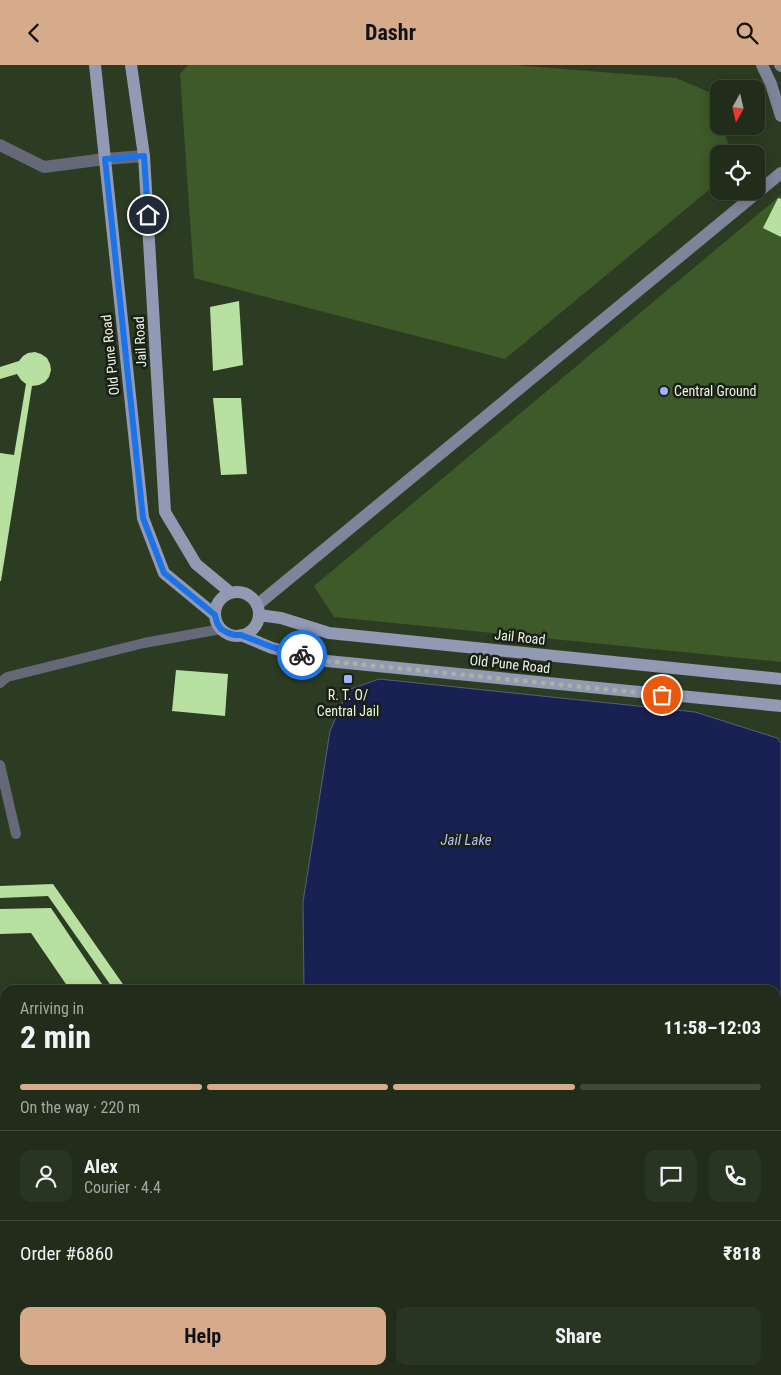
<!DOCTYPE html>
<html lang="en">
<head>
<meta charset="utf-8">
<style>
	body { margin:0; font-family:"Roboto Condensed",sans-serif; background:#293523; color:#f1f3f6; height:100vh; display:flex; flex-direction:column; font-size:19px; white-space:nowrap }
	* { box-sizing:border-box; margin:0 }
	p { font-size:16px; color:#a2a8a2 }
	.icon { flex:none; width:28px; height:28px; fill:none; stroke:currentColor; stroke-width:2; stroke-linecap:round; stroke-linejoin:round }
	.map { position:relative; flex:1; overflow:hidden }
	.side { position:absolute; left:0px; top:920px; width:781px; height:390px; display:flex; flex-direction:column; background:#212d1a; border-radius:15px 15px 0 0; box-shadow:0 2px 12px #0003,0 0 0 1px #3e4939 }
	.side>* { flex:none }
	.needle { width:32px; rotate:188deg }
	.fabs { position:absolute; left:710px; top:15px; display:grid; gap:10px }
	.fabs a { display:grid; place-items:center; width:55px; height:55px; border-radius:10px; background:#212d1a; box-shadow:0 2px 12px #0003,0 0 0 1px #3e4939; font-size:25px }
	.pin { position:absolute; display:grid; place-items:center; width:42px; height:42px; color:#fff; margin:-21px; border:2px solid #fff; border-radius:50%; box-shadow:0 1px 5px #0007 }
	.courier { position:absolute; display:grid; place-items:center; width:50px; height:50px; margin:-25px; border:4px solid #1a73e8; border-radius:50%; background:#fff; color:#222; box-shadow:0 1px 6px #0007 }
	.overview em { font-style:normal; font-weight:700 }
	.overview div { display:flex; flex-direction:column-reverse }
	.overview { display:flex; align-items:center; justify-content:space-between; height:85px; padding:0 20px }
	h1 { font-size:32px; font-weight:700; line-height:38px }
	.bar { display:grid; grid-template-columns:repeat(4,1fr); gap:8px 5px; align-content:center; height:60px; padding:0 20px }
	.bar i { height:6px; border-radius:4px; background:#3e4939 }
	.bar .active { background:#d6ab8b }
	.bar p { grid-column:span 4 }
	.line { display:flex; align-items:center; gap:12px; padding:0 20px; border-top:1px solid #3e4939 }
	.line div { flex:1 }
	.round { display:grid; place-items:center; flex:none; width:52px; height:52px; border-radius:10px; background:#293523 }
	.cta { display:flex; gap:10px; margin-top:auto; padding:10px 20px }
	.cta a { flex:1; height:58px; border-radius:10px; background:#d6ab8b; color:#111; font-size:20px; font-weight:700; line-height:58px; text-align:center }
	.cta a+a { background:#293523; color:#f1f3f6 }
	header { display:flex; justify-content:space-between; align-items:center; height:65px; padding:0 20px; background:#d6ab8b; color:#111; font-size:22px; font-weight:700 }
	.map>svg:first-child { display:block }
	.green { fill:#3d5a28 }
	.water { fill:#192054; stroke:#575f7f }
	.building { fill:#b8e0a0 }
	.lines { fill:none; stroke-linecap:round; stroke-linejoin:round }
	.service { stroke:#656876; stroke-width:10 }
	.minor { stroke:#656876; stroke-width:12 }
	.secondary { stroke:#7e8499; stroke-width:12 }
	.primary { stroke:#9299b3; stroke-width:12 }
	.done { stroke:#a7b39f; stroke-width:5; stroke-dasharray:0 9 }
	.route { stroke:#1a73e8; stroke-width:6 }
	.poi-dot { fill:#a1b3fd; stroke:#192015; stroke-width:2 }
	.labels { text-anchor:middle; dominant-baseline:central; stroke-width:5; stroke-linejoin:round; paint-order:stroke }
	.street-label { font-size:14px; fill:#e9f3e3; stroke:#192015 }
	.poi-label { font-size:14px; fill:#e9f3e3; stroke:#192015; text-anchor:start }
	.water-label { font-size:15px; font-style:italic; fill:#b2c0f4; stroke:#192015 }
</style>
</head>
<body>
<header><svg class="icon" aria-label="back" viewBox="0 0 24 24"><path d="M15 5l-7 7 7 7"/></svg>Dashr<svg class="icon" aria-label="search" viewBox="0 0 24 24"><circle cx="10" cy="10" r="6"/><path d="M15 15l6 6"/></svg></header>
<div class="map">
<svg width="781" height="1310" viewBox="0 0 781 1310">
	<rect width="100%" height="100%" fill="#2c3c22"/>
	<path class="green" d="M 188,0 L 514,0 L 676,13 L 709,27 L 719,52 L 719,61 L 722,61 L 728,78 L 724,89 L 719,89 L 719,102 L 710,124 L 505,294 L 194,213 L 180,9 Z
		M 781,130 L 781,597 L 334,552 L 314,521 Z"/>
	<path class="water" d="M 379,614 L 695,647 L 777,673 L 781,678 L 781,1150 L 776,1150 L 776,925 L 304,925 L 303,837 L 330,666 L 348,625 Z"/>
	<path class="building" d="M 778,133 L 781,134 L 781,172 L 763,163 Z
		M 239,236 L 243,300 L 213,306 L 210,242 Z
		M 35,287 L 41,289 L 47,293 L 50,299 L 51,305 L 49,312 L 45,317 L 39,320 L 32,321 L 1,516 L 0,516 L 0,388 L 14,390 L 26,319 L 21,315 L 17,309 L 0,314 L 0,302 L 19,296 L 23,291 L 28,288 Z
		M 213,333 L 241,333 L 247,409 L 221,410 Z
		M 176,605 L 228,609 L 225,651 L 172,646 Z
		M 53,819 L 127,925 L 114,925 L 48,831 L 0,833 L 0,821 Z
		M 51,843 L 106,925 L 70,925 L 31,868 L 0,869 L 0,844 Z
		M 228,919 L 232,925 L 219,925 Z
		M 0,940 L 5,942 L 5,972 L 0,970 Z
		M 0,1022 L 5,1022 L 5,1051 L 0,1052 Z
		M 5,1058 L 5,1072 L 0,1073 L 0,1059 Z
		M 4,1125 L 5,1126 L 5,1178 L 0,1190 L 0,1155 Z"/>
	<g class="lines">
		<path class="service" d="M 0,618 L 7,612 L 144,578 L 221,564
			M 0,700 L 16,769"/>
		<path class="minor" d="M 0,80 L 44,102 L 105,94 L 144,91"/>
		<path class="secondary" d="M 762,0 L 771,19 L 781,51
			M 780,0 L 781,1
			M 257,540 L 781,108"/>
		<path class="primary" d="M 95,0 L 143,453 L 164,508 L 215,550
			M 131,0 L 144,91 L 165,447 L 196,499 L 231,528
			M215 549a22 22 0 1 1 44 0a22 22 0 1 1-44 0Z
			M 259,550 L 281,553 L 329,568 L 781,614
			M 241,570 L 272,583 L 327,596 L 781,641"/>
	</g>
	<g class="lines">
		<path class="done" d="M 302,590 L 327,596 L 662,630"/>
		<path class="route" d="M 148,150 L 144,91 L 105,94 L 143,453 L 164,508 L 215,550 L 217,558 L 221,564 L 228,568 L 235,570 L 241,570 L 272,582 L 302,590"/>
	</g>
	<g class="poi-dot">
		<circle cx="664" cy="326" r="5"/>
		<rect x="343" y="609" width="10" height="10" rx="2.5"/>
	</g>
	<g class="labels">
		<g class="street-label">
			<text transform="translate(140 277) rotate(-93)">Jail Road</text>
			<text transform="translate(110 290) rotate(-96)">Old Pune Road</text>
			<text transform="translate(520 572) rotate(6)">Jail Road</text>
			<text transform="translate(510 599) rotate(6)">Old Pune Road</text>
		</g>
		<g class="poi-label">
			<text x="674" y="326">Central Ground</text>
			<text x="348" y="630" text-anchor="middle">R. T. O/<tspan x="348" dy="16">Central Jail</tspan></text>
		</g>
		<g class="water-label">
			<text x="466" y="775">Jail Lake</text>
		</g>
	</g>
</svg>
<div class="fabs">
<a><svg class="needle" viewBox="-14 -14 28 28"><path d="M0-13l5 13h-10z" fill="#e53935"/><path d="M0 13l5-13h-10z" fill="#a2a8a2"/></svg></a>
<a><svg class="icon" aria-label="locate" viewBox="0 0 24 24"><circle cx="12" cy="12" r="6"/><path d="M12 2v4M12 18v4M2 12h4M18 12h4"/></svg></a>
</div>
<div class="pin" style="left:662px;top:630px;background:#ea580c"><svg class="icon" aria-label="bag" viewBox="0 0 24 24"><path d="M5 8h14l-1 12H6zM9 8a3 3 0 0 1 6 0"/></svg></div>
<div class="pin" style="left:148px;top:150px;background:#1f2937"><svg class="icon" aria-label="home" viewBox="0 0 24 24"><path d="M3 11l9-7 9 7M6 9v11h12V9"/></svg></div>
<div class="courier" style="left:302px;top:590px"><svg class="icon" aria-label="bike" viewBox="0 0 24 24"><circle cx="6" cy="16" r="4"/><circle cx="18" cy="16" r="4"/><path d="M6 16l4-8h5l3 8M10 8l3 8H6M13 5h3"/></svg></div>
<section class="side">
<div class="overview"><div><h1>2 min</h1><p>Arriving in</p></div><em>11:58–12:03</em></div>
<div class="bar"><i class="active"></i><i class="active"></i><i class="active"></i><i></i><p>On the way · 220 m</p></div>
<div class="line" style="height:90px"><a class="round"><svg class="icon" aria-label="person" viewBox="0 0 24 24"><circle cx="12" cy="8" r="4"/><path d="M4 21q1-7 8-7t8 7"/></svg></a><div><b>Alex</b><p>Courier · 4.4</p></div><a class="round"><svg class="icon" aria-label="chat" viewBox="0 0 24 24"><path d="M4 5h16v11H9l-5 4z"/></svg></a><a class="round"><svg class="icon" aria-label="phone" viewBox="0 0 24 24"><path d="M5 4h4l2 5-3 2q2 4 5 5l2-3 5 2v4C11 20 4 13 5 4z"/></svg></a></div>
<div class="line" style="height:65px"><div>Order #6860</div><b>₹818</b></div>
<div class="cta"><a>Help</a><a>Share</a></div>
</section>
</div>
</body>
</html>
